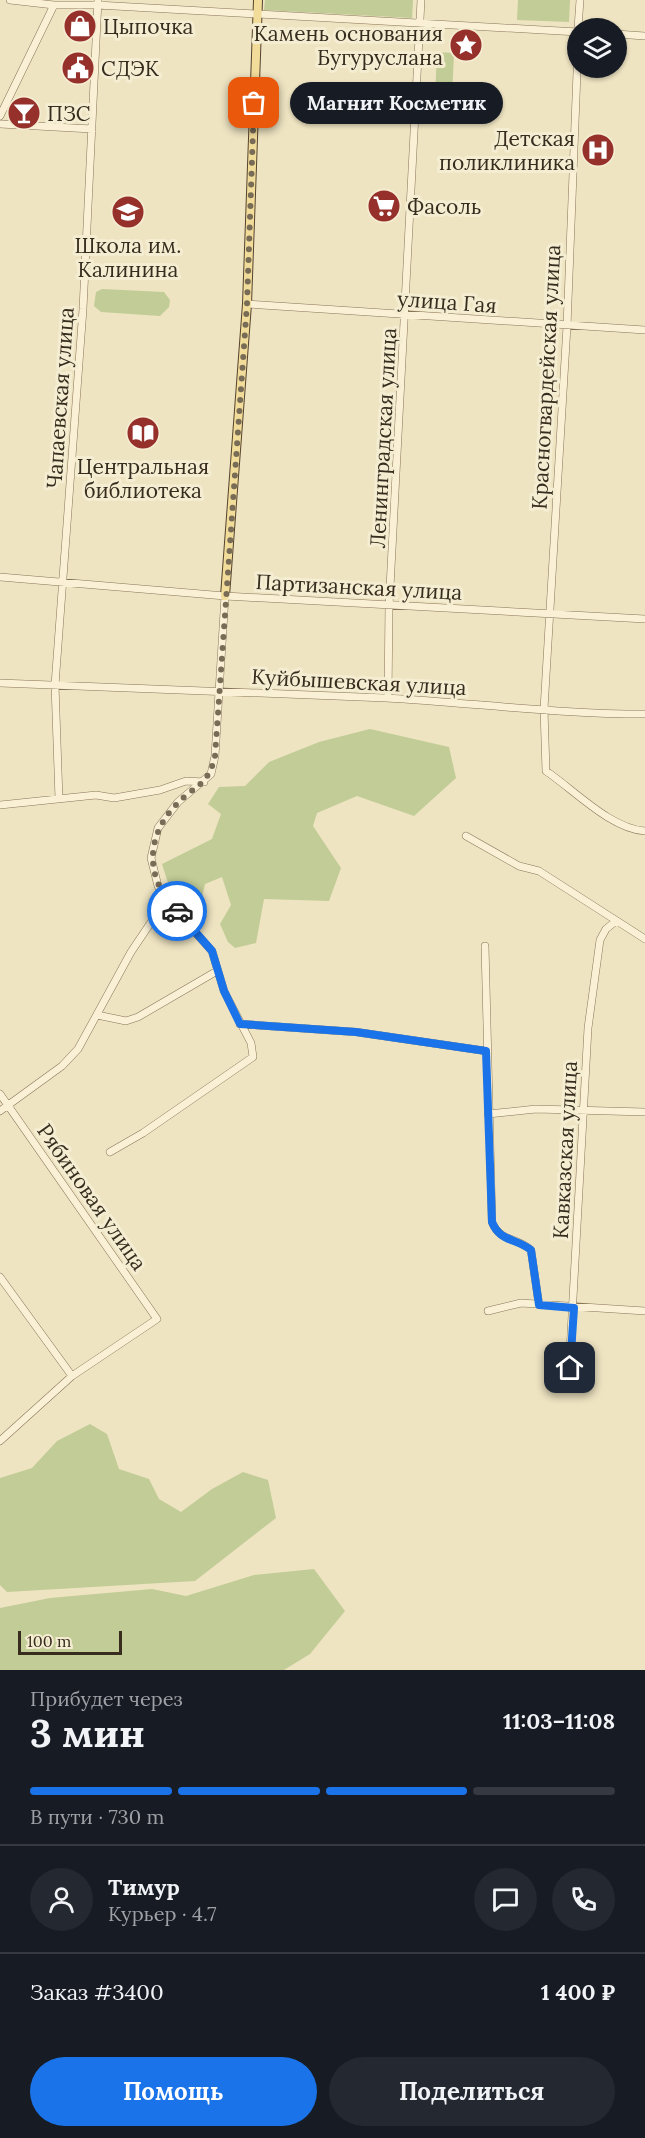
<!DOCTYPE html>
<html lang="ru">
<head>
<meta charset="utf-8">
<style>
	body { margin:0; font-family:Lora,serif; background:#242831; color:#f1f3f6; height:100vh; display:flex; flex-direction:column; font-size:22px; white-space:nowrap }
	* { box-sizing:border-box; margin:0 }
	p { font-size:20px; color:#9ea1a6 }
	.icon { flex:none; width:33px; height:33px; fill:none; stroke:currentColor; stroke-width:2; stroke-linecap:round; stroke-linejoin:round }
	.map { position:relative; height:1670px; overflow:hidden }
	.details { display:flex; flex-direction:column; background:#171b24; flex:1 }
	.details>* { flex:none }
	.controls { position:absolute; left:567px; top:18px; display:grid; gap:12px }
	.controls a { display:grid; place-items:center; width:60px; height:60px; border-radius:50%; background:#171b24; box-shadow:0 2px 4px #0004; font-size:30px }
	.scale { position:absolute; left:18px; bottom:15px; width:104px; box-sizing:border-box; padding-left:6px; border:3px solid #382c1e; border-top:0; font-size:16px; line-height:21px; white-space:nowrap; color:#382c1e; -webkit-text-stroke:4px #f5edd2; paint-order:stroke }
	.pin { position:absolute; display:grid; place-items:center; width:51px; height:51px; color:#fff; margin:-26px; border-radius:12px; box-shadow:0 3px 9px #0006 }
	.courier { position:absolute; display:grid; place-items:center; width:60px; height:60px; margin:-30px; border:4px solid #1a73e8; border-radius:50%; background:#fff; color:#222; box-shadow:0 2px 8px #0007 }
	.bubble { position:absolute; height:42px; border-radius:21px; background:#171b24; box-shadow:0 2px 4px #0004; font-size:20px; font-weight:700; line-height:42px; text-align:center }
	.headline em { font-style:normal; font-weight:700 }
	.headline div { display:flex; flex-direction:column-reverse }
	.headline { display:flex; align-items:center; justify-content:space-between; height:102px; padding:0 30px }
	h1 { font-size:39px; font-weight:700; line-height:45px }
	.bar { display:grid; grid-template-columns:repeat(4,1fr); gap:9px 6px; align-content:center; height:72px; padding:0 30px }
	.bar i { height:8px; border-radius:4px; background:#363941 }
	.bar .on { background:#1a73e8 }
	.bar p { grid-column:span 4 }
	.line { display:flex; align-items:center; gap:15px; padding:0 30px; border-top:2px solid #363941 }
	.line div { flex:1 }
	.round { display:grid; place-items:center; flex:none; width:63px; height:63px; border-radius:32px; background:#242831 }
	.action { display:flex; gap:12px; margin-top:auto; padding:12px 30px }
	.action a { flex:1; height:69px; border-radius:36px; background:#1a73e8; color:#fff; font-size:24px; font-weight:700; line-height:69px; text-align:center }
	.action a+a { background:#242831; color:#f1f3f6 }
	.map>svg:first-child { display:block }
	.green { fill:#c2cc96 }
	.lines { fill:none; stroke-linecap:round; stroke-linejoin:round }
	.minor-casing { stroke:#887559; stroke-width:8 }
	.major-casing { stroke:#55432e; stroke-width:10 }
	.minor { stroke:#f9f0d6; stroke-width:7 }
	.major { stroke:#f1dc9a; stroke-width:8 }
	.done { stroke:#786c57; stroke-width:6; stroke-dasharray:0 10.8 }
	.route { stroke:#1a73e8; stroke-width:8 }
	.labels { text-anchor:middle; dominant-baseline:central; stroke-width:6; stroke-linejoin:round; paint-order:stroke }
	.poi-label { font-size:21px; fill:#382c1e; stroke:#f5edd2; text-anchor:start }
	.street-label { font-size:21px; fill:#382c1e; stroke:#f5edd2 }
</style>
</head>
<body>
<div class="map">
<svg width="645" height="1670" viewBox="0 0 645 1670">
	<rect width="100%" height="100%" fill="#eee4c2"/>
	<path class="green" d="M 265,0 L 413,0 L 412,18 L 264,10 Z
		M 518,0 L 570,0 L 569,22 L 517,20 Z
		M 437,52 L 454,53 L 452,97 L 435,97 Z
		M 102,289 L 164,292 L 170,300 L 169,307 L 160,316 L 101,312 L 94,306 L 96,292 Z
		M 370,729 L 449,747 L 456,778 L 414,816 L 357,796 L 317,813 L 313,826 L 341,868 L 329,901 L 264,899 L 256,943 L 235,948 L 228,942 L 220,924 L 231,905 L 222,877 L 205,884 L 201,901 L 189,906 L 169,886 L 162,864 L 212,839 L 221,814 L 208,804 L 219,787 L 245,786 L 269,762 L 319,742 Z
		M 90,1424 L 107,1434 L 119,1469 L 149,1479 L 159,1499 L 181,1512 L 212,1489 L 243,1472 L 268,1480 L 276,1518 L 195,1581 L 7,1592 L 0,1585 L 0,1478 L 32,1468 L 57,1441 Z
		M 314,1569 L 345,1611 L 310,1654 L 284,1670 L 0,1670 L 0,1608 L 50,1598 L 152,1589 L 186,1596 L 254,1575 Z"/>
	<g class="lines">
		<g class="minor-casing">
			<path id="minor" d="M 10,0 L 54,5
				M 578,28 L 580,0
				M 616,34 L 645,36
				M 578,47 L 567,326 L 544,709 L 546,771 C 574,790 611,829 645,831
				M 0,116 L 54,5 L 97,5 L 578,32
				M 0,124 L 92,129
				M 247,304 L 645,330
				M 0,577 L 225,596 L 645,619
				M 0,683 C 129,688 258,692 386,698 C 473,703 559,714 645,714
				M 388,698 L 389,606 L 421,0
				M 59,799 L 55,685 L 83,309 L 98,0
				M 0,805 L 96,795 L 114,798 L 160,790 L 186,781 L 204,782
				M 466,836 L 519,866 L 539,871 L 645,939
				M 485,946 L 492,1222 C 500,1242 516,1237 531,1250 L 539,1305
				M 97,1015 L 126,1021 L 138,1017 L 217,971
				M 240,1024 L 356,1032 L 486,1051
				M 0,1094 L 157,1319 L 72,1376 L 0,1441
				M 0,1111 L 62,1066 L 78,1049 L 131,952 L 166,900
				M 488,1114 L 536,1109 L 645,1112
				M 110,1152 L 143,1133 L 253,1057 L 251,1043 L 224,991 L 212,951 L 166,900 L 158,886 L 151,858 L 158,828 L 178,802 L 211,774 L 215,756 L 225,596
				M 0,1277 L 72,1376
				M 488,1311 L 521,1303 L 645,1311
				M 568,1388 L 588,1028 L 600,940 L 606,929 L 616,921"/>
		</g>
		<g class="major-casing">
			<path id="major" d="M 225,596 L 247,304 L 258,0"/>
		</g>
		<use href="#minor" class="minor"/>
		<use href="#major" class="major"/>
	</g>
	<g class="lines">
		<path class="done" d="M 177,911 C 145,879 145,837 176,805 C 195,784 208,787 215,756 L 247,304 L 254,103"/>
		<path class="route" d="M 177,911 L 212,951 L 224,991 L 240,1024 L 356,1032 L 486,1051 L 492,1222 C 500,1242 516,1238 531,1250 L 539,1305 L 574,1308 L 570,1368"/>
	</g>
	<defs>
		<g id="shop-disc" transform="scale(1.725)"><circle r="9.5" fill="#96302a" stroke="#f5edd2"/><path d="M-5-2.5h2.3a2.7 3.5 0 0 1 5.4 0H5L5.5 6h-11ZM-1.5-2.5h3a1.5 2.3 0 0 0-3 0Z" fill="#fff"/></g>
		<g id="sight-disc" transform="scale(1.725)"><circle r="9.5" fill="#96302a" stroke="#f5edd2"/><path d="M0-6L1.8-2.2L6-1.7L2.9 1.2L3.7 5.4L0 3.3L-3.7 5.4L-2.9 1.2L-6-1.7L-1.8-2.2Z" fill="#fff"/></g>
		<g id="civic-disc" transform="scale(1.725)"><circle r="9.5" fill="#96302a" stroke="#f5edd2"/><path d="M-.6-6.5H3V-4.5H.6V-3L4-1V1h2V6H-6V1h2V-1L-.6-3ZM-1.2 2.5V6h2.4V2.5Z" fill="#fff"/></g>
		<g id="bar-disc" transform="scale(1.725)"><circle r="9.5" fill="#96302a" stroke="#f5edd2"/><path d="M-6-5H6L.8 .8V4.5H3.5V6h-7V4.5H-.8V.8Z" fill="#fff"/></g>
		<g id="hospital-disc" transform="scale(1.725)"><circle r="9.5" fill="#96302a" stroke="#f5edd2"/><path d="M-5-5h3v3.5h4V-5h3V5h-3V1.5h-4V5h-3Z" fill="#fff"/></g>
		<g id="supermarket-disc" transform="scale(1.725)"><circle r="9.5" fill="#96302a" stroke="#f5edd2"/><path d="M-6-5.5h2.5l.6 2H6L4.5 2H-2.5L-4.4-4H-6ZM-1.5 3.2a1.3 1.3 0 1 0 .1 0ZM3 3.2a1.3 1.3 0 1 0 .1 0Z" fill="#fff"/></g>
		<g id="school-disc" transform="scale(1.725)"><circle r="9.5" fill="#96302a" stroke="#f5edd2"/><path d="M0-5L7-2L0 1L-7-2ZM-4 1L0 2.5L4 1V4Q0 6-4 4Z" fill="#fff"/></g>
		<g id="library-disc" transform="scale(1.725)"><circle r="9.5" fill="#96302a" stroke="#f5edd2"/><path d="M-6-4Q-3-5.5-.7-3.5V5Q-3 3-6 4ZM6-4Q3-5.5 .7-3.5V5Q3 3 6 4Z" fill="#fff"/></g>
	</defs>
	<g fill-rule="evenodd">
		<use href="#shop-disc" x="80" y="26"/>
		<use href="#sight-disc" x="466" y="45"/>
		<use href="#civic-disc" x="78" y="68"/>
		<use href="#bar-disc" x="24" y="113"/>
		<use href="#hospital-disc" x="598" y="150"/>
		<use href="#supermarket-disc" x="384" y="206"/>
		<use href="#school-disc" x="128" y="212"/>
		<use href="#library-disc" x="143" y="433"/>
	</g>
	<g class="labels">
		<g class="poi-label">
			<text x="103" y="26">Цыпочка</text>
			<text x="443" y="33" text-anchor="end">Камень основания<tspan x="443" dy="24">Бугуруслана</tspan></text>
			<text x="101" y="68">СДЭК</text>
			<text x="47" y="113">ПЗС</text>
			<text x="575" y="138" text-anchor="end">Детская<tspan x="575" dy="24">поликлиника</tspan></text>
			<text x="407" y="206">Фасоль</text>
			<text x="128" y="245" text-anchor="middle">Школа им.<tspan x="128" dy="24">Калинина</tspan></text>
			<text x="143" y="466" text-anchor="middle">Центральная<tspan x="143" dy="24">библиотека</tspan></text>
		</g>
		<g class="street-label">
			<text transform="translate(447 302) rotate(4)">улица Гая</text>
			<text transform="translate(546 377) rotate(-87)">Красногвардейская улица</text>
			<text transform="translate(60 398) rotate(-86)">Чапаевская улица</text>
			<text transform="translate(383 438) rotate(-87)">Ленинградская улица</text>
			<text transform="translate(359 587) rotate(3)">Партизанская улица</text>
			<text transform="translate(359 682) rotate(3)">Куйбышевская улица</text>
			<text transform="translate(565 1150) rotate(-87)">Кавказская улица</text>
			<text transform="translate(92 1197) rotate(55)">Рябиновая улица</text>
		</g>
	</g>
</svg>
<div class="controls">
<a><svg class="icon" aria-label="layers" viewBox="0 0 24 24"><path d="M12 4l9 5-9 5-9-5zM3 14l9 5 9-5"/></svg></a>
</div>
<div class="scale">100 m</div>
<div class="pin" style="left:254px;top:103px;background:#ea580c"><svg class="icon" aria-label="bag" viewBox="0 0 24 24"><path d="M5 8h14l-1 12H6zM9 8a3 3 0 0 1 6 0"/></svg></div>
<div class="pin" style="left:570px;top:1368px;background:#1f2937"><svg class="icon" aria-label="home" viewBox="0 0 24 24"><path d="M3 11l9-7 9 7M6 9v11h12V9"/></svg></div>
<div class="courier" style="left:177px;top:911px"><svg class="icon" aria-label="car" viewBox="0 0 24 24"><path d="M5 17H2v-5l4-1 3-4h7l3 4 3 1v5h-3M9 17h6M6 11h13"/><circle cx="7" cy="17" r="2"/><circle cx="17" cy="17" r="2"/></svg></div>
<div class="bubble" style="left:290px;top:82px;width:213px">Магнит Косметик</div>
</div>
<section class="details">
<div class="headline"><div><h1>3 мин</h1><p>Прибудет через</p></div><em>11:03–11:08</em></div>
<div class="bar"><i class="on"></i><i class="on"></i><i class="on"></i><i></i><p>В пути · 730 m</p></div>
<div class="line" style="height:108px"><a class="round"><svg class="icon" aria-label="person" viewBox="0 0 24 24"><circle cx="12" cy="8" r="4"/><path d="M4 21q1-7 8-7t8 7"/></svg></a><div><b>Тимур</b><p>Курьер · 4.7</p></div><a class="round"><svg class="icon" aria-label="chat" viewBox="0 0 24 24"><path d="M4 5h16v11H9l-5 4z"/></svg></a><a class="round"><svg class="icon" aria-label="phone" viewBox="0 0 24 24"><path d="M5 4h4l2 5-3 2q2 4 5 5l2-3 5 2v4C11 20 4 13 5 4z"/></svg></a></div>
<div class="line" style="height:78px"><div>Заказ #3400</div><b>1 400 ₽</b></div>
<div class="action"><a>Помощь</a><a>Поделиться</a></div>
</section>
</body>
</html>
